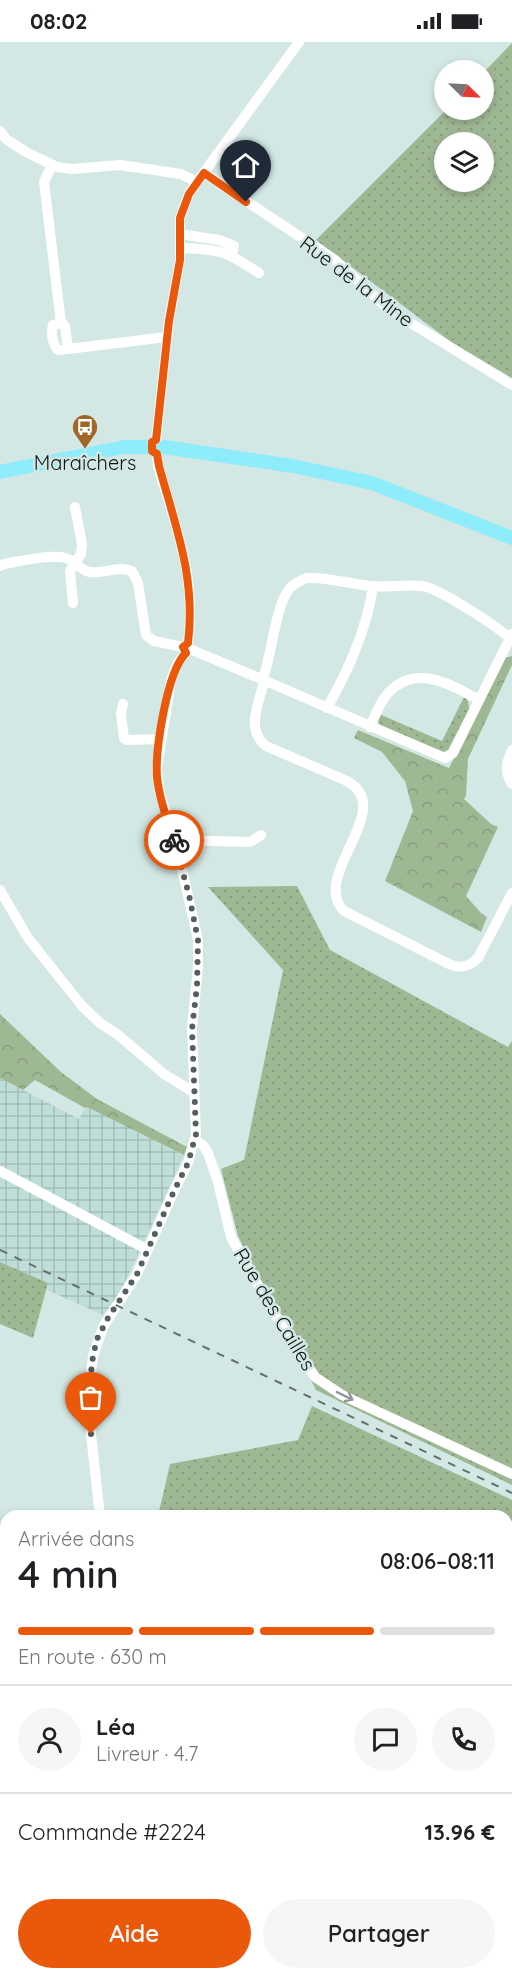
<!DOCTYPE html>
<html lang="fr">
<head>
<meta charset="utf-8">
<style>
	body { margin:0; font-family:Quicksand,sans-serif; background:#f6f6f6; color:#202124; height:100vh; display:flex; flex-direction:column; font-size:22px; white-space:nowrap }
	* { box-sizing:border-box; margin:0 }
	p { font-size:20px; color:#757577 }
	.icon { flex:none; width:33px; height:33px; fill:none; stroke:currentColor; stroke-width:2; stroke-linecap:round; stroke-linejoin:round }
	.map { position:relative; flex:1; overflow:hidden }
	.panel { position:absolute; left:0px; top:1468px; width:513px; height:470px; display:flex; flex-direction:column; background:#fff; border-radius:18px 18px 0 0; box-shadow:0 3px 9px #0003 }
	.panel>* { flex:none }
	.needle { width:39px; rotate:114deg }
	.fabs { position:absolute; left:434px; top:18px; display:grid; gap:12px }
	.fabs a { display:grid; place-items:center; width:60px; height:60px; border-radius:50%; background:#fff; box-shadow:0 3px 9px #0003; font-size:30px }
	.pin { position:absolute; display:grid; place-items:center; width:51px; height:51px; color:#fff; margin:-62px -26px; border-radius:50% 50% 50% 0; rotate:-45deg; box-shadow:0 0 6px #0007 }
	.pin .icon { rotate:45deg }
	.courier { position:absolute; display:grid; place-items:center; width:60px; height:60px; margin:-30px; border:4px solid #ea580c; border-radius:50%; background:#fff; color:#222; box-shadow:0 2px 8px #0007 }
	.head em { font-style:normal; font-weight:600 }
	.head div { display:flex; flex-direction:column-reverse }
	.head { display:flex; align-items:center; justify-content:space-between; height:102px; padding:0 18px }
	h1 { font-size:39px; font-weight:600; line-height:45px }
	.bar { display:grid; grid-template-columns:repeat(4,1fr); gap:9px 6px; align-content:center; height:72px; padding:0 18px }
	.bar i { height:8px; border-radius:4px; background:#e0e0e0 }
	.bar .selected { background:#ea580c }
	.bar p { grid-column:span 4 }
	.line { display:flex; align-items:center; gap:15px; padding:0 18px; border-top:2px solid #e0e0e0 }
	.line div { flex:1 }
	.round { display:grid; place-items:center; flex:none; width:63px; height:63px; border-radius:32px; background:#f6f6f6 }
	.action { display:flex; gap:12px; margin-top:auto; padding:12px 18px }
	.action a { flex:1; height:69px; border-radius:36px; background:#ea580c; color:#fff; font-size:24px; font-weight:600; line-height:69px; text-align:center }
	.action a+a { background:#f6f6f6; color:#202124 }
	.status { display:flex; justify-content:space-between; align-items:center; height:42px; padding:0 30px; background:#fff; direction:ltr }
	.status svg { height:16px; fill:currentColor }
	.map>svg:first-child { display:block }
	.industrial { fill:url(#industrial-grid) }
	.grass { fill:url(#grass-dots); fill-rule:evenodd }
	.park { fill:url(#park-crowns) }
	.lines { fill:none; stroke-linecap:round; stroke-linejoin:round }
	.minor { stroke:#fff; stroke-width:10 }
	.major { stroke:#8fecfa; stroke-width:14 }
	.rail { stroke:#63706d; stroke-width:2; stroke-dasharray:8 8; stroke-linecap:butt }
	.oneway { stroke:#939696 }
	.done { stroke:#54605d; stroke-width:6; stroke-dasharray:0 10.8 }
	.route { stroke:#ea580c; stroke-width:8 }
	.labels { text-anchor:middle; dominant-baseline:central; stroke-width:5; stroke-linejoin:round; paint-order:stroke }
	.street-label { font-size:20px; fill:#0f1615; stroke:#d3e8e4 }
	.poi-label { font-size:20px; fill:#0f1615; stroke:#d3e8e4 }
</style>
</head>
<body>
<div class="status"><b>08:02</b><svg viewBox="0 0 49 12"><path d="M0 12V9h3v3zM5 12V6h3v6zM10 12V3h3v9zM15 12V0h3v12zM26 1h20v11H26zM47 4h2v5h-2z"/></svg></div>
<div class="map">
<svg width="512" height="1937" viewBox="0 0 512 1937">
	<defs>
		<pattern id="industrial-grid" width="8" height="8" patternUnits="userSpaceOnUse" patternTransform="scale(1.5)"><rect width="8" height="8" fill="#c0ded9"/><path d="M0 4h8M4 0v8" fill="none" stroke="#a4beb9"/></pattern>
		<pattern id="grass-dots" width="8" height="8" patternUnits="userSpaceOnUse" patternTransform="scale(1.5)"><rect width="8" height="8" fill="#9fb894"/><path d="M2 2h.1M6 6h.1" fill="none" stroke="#889d7f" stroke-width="1.8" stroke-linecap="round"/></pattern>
		<pattern id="park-crowns" width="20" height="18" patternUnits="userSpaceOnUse" patternTransform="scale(1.5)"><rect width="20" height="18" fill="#9fb894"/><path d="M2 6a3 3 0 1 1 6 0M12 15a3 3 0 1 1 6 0" fill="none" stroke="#889d7f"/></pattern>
	</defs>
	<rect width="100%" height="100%" fill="#d3e8e4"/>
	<path class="industrial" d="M 0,1036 L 79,1077 L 85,1066 L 87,1065 L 184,1113 L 132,1226 L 116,1257 L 103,1273 L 47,1248 L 48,1241 L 0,1220 Z"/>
	<path class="grass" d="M 512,1 L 512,336 L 451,300 L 316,198 L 446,68 L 483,68 L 483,31 ZM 444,100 L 483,100 L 483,140 L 444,140 Z
		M 464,655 L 468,659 L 469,667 L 448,708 L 443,710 L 381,685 L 378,680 L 379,672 L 442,699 Z
		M 297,844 L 330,908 L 508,1005 L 512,999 L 512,1443 L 316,1348 L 238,1194 L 221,1127 L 244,1118 L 283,928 L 208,845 Z
		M 0,1220 L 48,1241 L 33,1296 L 0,1282 Z
		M 312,1364 L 512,1458 L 512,1937 L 183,1937 L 165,1932 L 507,1932 L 507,1474 L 158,1474 L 170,1422 L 298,1398 Z"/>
	<path class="park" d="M 512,614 L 512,623 L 468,717 L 466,754 L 464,757 L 491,782 L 498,785 L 466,854 L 481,871 L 487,875 L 481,890 L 385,839 L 413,769 L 405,739 L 382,710 L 354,696 L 358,688 L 449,726 L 505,616 Z
		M 0,972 L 61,1030 L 97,1057 L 187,1105 L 184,1113 L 87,1065 L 85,1066 L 35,1038 L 23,1048 L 0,1036 Z"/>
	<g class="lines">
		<path class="minor" d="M 0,89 L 6,97 L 26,110 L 57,125 L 72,127 L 120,123 L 181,132 L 197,140
			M 52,123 L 44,140 L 61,281 L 65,284 L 68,307 L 167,295
			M 204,131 L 335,218 L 388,267 L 512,343
			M 180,192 L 219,198 L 234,204 L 232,213
			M 180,206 C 220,207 226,209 259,231
			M 61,281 L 53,283 C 51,291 52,302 58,308 L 68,307
			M 156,398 L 169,279 L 180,218 L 180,176 L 189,152 L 197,140 L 299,0
			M 157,412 L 158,424 C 176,485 197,537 188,601
			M 0,524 L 4,522 C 21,519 50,512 66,516 C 76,519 81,529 90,530 C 106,532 116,523 132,529 L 138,541 L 146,593 L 154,599 L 183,605
			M 73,561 L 70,529 L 81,512 L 82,502 L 75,465
			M 192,608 L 259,636
			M 264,633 C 272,610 276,562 290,546 C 295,541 301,538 307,536 C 328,535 350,542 371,544 C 388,546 405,542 422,544 C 439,546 498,585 512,598
			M 268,640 L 445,716 L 453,711 L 512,592
			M 263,643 C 258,664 246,688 266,704 L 347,739 C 398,767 309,834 344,869 L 449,922 C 460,927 469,925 478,916 L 512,851
			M 123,662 L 121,672 L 124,696 L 127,698 L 161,697
			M 327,666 C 349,627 366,589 373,545
			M 370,685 C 375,675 378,664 385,655 C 412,620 449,641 479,658
			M 512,708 C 506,722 504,729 512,742
			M 174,798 L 250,800 L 261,793
			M 0,848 L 28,896 L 82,964 L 100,981 L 117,992 L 164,1032 L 195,1051
			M 195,1098 L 203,1103 L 208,1111 L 218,1140 L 231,1195 L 248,1226 L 281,1282 L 315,1335 L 342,1353 L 512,1432
			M 0,1129 L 148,1208
			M 100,1474 L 89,1374 L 89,1347 L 93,1314 L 103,1285 L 137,1232 L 174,1149 L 188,1121 L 196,1092 L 192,987 L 198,924 L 198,898 L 180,818 L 159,748 L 157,727 L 171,638 L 178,620 L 186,611
			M 0,1541 L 6,1544
			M 0,1612 L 6,1615
			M 0,1629 L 6,1631
			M 0,1749 L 6,1752
			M 0,1843 L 6,1828
			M 507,1921 L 512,1927
			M 22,1937 L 33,1932
			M 132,1937 L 134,1932"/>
		<path class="major" d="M 164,405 L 293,424 L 372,441 L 512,496
			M 0,430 L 124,405 L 150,405"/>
		<path class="rail" d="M 0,1208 L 512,1451"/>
	</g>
	<defs><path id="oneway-shaft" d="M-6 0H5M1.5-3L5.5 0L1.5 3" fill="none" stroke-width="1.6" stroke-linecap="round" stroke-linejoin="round" transform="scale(1.5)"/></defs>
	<use class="oneway" href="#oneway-shaft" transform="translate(345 1354) rotate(26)"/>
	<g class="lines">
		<path class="done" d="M 91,1392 L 89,1347 L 93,1314 L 97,1297 L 108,1276 L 137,1232 L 174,1149 L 188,1121 L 196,1092 L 192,987 L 197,944 L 198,898 L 189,853 L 174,798"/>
		<path class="route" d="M 174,798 C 167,779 159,755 157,735 C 155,708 167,629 186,611 L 183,605 L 188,601 C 196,536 176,486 159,424 L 157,412 L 152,409 L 152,400 L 156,398 L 169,279 L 180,218 L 180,176 L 189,152 L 204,131 L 246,160"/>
	</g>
	<defs>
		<g id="bus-pin" transform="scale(1.35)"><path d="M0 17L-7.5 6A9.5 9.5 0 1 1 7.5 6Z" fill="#a26629" stroke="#d3e8e4"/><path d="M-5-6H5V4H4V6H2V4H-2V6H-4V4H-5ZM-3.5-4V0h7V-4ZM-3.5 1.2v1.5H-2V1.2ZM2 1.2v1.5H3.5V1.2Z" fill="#fff"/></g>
	</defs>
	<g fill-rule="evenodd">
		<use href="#bus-pin" x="85" y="385"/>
	</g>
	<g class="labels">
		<g class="street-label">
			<text transform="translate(357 239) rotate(37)">Rue de la Mine</text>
			<text transform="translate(275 1267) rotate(59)">Rue des Cailles</text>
		</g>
		<g class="poi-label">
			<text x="85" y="420">Maraîchers</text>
		</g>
	</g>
</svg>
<div class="fabs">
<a><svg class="needle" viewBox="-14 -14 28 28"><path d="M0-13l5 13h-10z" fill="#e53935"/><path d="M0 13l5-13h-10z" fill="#757577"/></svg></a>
<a><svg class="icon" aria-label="layers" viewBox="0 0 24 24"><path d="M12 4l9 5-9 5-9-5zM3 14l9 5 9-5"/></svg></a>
</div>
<div class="pin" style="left:91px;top:1392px;background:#ea580c"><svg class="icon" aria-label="bag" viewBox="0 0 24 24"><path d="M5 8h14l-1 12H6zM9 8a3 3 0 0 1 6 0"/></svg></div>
<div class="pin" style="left:246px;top:160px;background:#1f2937"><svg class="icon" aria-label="home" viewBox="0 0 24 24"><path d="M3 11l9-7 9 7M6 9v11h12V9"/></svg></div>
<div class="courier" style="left:174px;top:798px"><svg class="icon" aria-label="bike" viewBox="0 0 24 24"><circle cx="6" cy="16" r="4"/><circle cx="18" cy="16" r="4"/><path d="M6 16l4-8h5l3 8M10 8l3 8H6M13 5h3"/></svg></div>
<section class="panel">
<div class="head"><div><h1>4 min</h1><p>Arrivée dans</p></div><em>08:06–08:11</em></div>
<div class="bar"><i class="selected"></i><i class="selected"></i><i class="selected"></i><i></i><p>En route · 630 m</p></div>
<div class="line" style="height:108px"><a class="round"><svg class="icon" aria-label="person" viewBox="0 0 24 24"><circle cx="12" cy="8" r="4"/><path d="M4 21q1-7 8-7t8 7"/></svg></a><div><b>Léa</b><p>Livreur · 4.7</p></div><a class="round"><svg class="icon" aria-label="chat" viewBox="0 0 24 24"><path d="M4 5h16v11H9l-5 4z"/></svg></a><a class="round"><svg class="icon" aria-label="phone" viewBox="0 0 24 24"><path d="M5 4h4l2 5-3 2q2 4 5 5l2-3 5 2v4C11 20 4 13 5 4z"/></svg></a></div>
<div class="line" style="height:78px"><div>Commande #2224</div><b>13.96 €</b></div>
<div class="action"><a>Aide</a><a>Partager</a></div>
</section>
</div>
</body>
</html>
